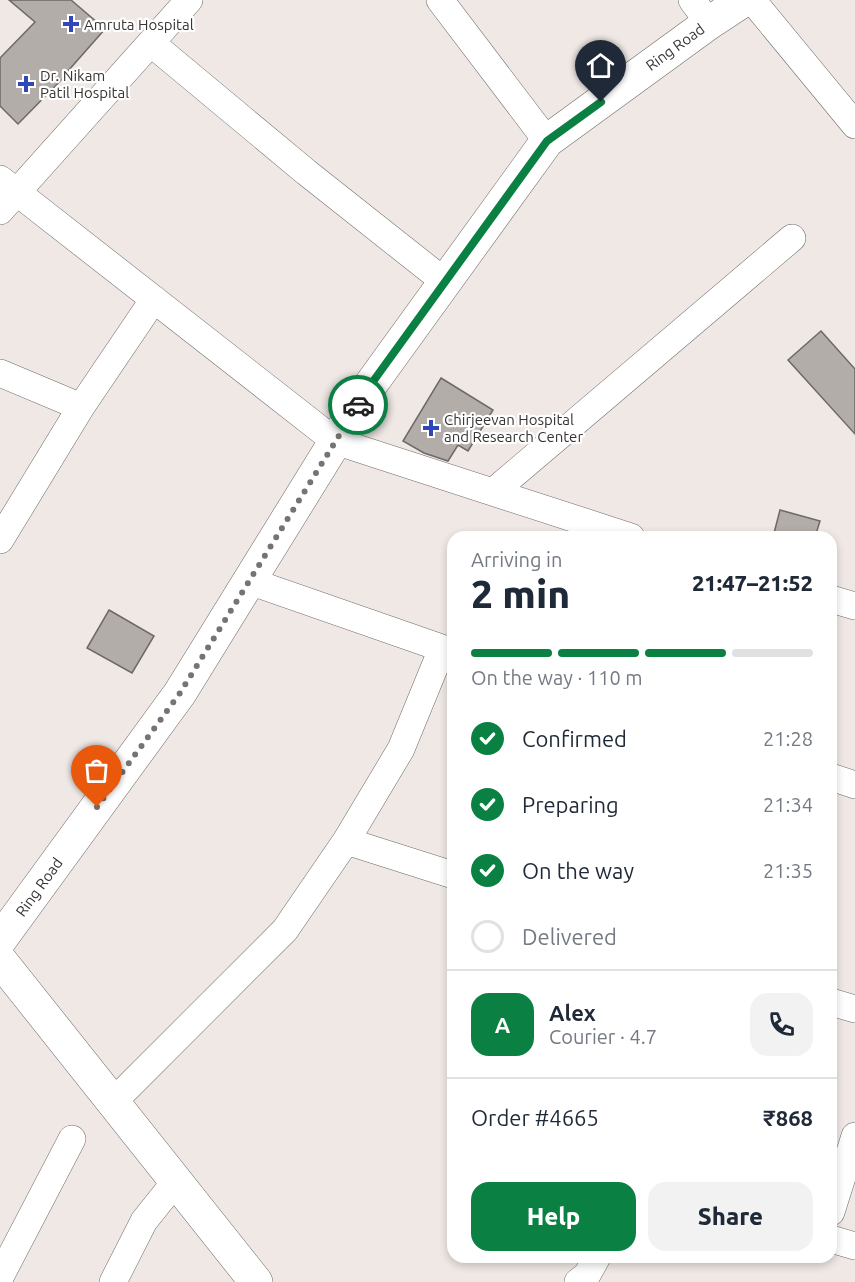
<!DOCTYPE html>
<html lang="en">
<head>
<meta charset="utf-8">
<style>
	body { margin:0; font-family:Ubuntu,sans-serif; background:#f2f2f3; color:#1f2937; height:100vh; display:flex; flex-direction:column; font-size:22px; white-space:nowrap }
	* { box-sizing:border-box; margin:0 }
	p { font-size:20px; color:#747a83 }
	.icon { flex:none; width:33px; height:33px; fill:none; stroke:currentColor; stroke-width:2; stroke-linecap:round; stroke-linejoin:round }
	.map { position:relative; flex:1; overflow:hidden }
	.details { position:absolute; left:447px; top:531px; width:390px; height:732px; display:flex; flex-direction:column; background:#fff; border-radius:18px; box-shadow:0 3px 9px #0003 }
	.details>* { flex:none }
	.pin { position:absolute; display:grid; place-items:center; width:51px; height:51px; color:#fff; margin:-62px -26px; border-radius:50% 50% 50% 0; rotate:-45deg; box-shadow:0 0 6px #0007 }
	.pin .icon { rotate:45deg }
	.courier { position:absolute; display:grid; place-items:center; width:60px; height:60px; margin:-30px; border:4px solid #0b8043; border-radius:50%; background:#fff; color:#222; box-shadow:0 2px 8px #0007 }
	.summary em { font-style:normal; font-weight:800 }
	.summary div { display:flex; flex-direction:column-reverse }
	.summary { display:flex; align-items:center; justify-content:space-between; height:102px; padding:0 24px }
	h1 { font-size:39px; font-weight:800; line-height:45px }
	.bar { display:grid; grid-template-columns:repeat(4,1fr); gap:9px 6px; align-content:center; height:72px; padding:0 24px }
	.bar i { height:8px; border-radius:4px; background:#e0e1e3 }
	.bar .on { background:#0b8043 }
	.bar p { grid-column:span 4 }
	.line { display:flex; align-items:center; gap:15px; padding:0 24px; border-top:2px solid #e0e1e3 }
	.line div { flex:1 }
	.round { display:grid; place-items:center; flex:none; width:63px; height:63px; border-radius:18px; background:#f2f2f3 }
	ol { padding:0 24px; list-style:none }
	li { display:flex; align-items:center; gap:18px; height:66px }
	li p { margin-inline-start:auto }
	li .icon { padding:6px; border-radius:50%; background:#0b8043; color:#fff; stroke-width:4 }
	li:last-child { color:#747a83 }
	li i { width:33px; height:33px; border:3px solid #e0e1e3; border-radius:50% }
	.action { display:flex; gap:12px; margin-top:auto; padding:12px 24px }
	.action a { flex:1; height:69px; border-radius:18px; background:#0b8043; color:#fff; font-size:24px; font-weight:800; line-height:69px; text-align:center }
	.action a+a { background:#f2f2f3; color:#1f2937 }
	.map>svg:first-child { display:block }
	.building { fill:#b3adaa; stroke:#6e6866; stroke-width:1.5 }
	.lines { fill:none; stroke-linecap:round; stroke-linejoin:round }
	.minor-casing { stroke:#706b68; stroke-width:28 }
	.secondary-casing { stroke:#706b68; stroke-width:34 }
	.primary-casing { stroke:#706b68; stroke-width:34 }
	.minor { stroke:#fff; stroke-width:27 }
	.secondary { stroke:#fff; stroke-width:33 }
	.primary { stroke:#fff; stroke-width:33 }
	.done { stroke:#777371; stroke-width:6; stroke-dasharray:0 10.8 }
	.route { stroke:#0b8043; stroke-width:8 }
	.poi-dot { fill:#3047b8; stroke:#fff; stroke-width:2 }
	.labels { text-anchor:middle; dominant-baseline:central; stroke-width:4.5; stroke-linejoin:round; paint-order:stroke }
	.poi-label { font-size:15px; fill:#373433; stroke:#fff; text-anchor:start }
	.street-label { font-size:15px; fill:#373433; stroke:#fff }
</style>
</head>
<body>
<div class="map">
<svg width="855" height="1282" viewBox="0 0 855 1282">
	<rect width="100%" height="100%" fill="#efe8e5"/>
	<path class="building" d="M 9,0 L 71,0 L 105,29 L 68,71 L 69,72 L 18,124 L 0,106 L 0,58 L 35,22 Z
		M 821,331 L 855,369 L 855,434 L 788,360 Z
		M 441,378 L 493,410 L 468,451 L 458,445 L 448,461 L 424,453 L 403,441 Z
		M 780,510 L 820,521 L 815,537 L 773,537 Z
		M 109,610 L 154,636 L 132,673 L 87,648 Z"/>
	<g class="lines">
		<g class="minor-casing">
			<path id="minor" d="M 440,0 L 547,141
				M 692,0 L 709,23
				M 752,0 L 855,125
				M 151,43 L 306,172 L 445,282
				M 0,179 L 335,441 L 631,537
				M 0,211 L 189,0
				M 0,373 L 81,407
				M 493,492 L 792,238
				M 0,540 L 81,407 L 154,299
				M 249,581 L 453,652
				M 831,599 L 855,606
				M 831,777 L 855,785
				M 346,841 L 453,875
				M 831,1002 L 855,1009
				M 113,1102 L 285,930 L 346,841 L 401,749 L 442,649
				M 831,1212 L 855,1136
				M 831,1239 L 855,1246
				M 0,1277 L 72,1139
				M 113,1282 L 144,1221 L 176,1181
				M 578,1282 L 587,1275 L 597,1257"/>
		</g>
		<g class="secondary-casing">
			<path id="secondary" d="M 0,940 L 180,693 L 369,387 L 547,141 L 709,23 L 744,0"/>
		</g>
		<g class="primary-casing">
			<path id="primary" d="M 0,960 L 256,1282"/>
		</g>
		<use href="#minor" class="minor"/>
		<use href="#secondary" class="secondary"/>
		<use href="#primary" class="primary"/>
	</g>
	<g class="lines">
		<path class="done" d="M 97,807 L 180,693 L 358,405"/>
		<path class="route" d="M 358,405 L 369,387 L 547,141 L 601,102"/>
	</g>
	<g class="poi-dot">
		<path d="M68 15h6v6h6v6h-6v6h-6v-6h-6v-6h6z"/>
		<path d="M23 75h6v6h6v6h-6v6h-6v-6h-6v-6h6z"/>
		<path d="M428 419h6v6h6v6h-6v6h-6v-6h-6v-6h6z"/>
	</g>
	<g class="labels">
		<g class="poi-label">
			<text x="84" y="24">Amruta Hospital</text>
			<text x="40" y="75">Dr. Nikam<tspan x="40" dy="17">Patil Hospital</tspan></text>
			<text x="444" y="419">Chirjeevan Hospital<tspan x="444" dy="17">and Research Center</tspan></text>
		</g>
		<g class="street-label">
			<text transform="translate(675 47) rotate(-36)">Ring Road</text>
			<text transform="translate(39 887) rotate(-54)">Ring Road</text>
		</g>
	</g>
</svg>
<div class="pin" style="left:97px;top:807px;background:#ea580c"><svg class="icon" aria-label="bag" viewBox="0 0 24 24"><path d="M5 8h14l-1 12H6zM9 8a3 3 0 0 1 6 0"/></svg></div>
<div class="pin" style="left:601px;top:102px;background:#1f2937"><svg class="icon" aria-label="home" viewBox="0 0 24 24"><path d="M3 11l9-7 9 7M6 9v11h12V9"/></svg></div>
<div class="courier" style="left:358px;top:405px"><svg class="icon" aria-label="car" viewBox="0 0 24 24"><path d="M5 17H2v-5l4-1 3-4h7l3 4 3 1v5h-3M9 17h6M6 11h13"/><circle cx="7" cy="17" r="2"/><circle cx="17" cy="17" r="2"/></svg></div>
<section class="details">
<div class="summary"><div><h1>2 min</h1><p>Arriving in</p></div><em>21:47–21:52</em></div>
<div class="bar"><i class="on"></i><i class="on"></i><i class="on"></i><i></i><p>On the way · 110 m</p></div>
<ol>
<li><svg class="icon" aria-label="check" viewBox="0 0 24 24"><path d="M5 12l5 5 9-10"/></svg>Confirmed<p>21:28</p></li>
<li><svg class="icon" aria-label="check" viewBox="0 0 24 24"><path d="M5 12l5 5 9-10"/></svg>Preparing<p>21:34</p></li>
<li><svg class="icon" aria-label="check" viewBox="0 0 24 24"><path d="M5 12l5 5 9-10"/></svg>On the way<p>21:35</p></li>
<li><i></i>Delivered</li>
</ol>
<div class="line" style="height:108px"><b class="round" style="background:#0b8043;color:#fff">A</b><div><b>Alex</b><p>Courier · 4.7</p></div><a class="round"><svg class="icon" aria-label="phone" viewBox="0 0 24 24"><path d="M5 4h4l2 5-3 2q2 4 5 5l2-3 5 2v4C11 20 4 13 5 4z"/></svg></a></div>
<div class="line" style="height:78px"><div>Order #4665</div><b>₹868</b></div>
<div class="action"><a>Help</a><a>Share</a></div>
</section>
</div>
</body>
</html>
